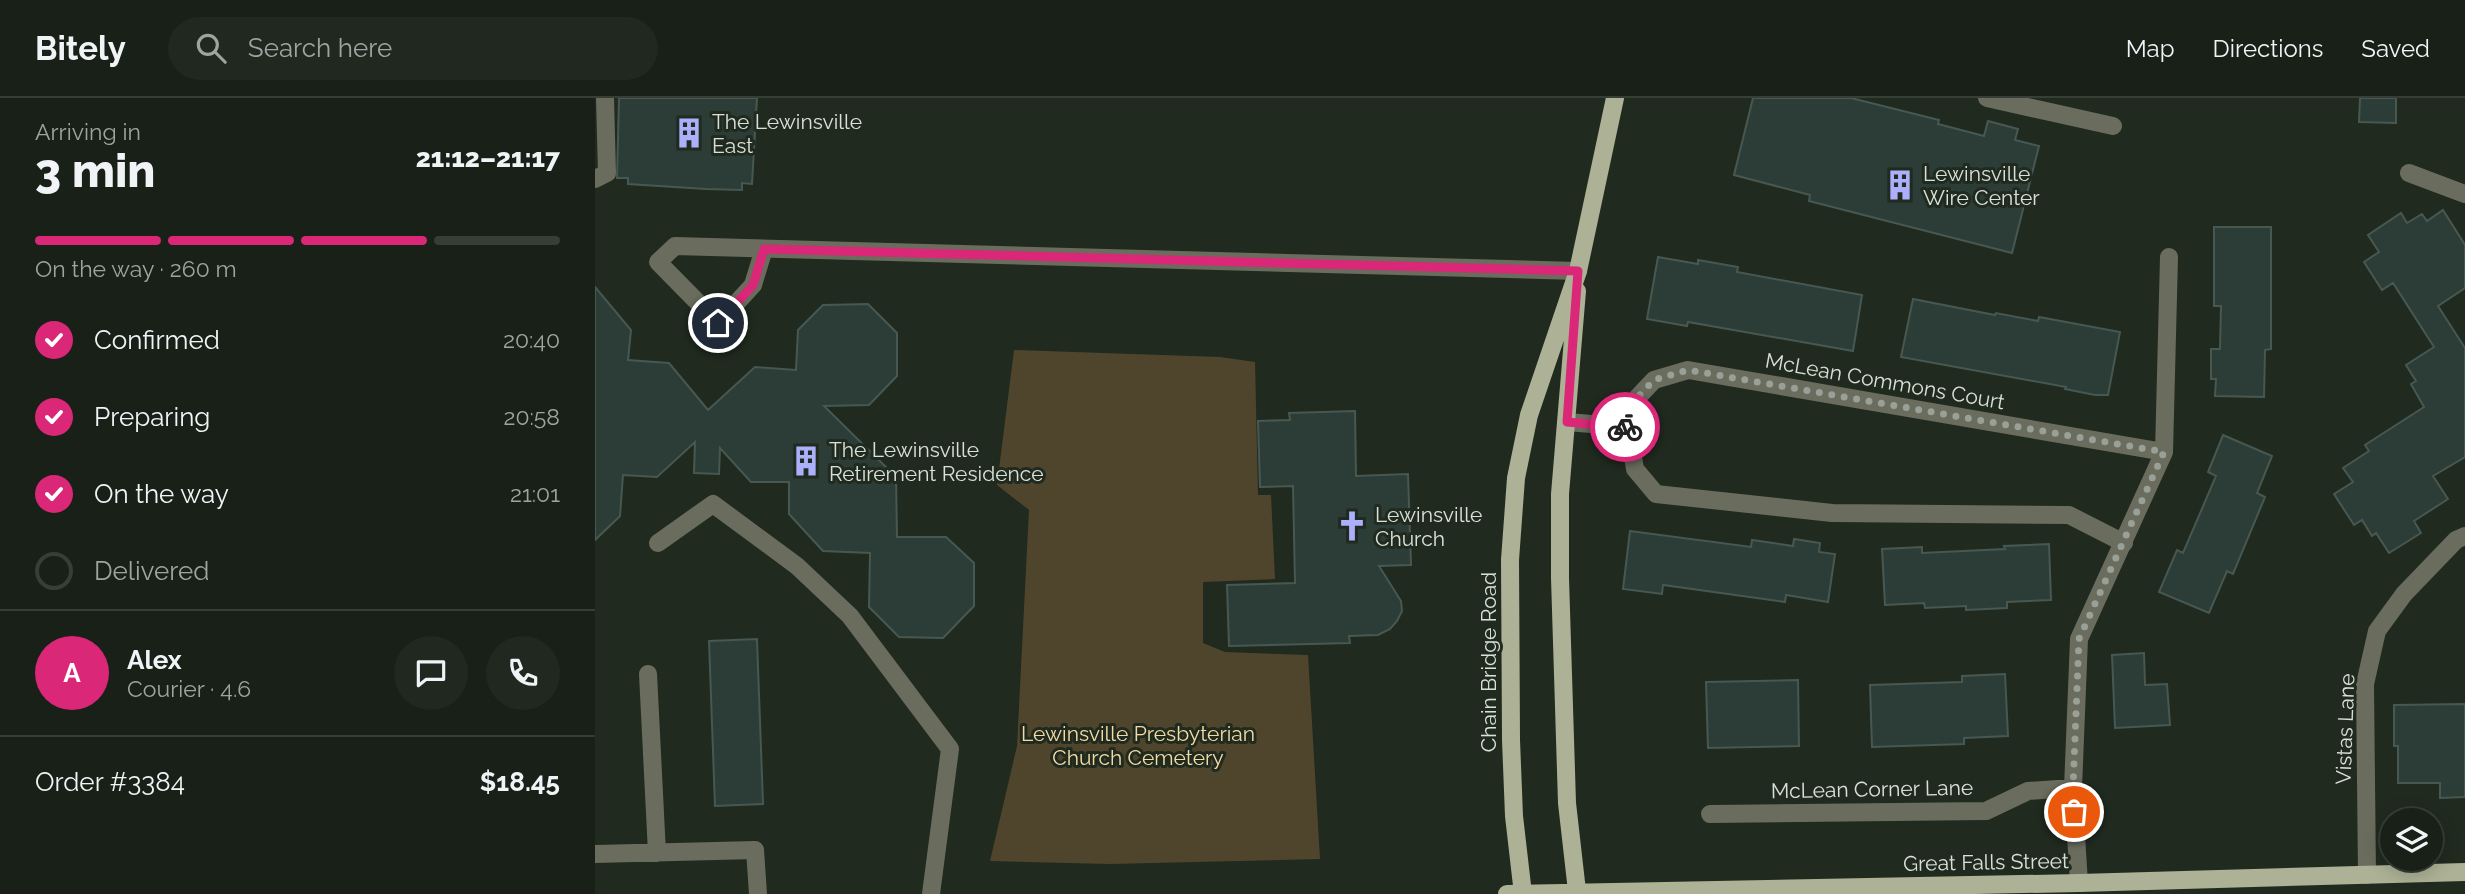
<!DOCTYPE html>
<html lang="en">
<head>
<meta charset="utf-8">
<style>
	body { margin:0; font-family:Raleway,sans-serif; background:#212820; color:#f1f3f6; height:100vh; display:flex; flex-direction:column; font-size:26px; white-space:nowrap }
	* { box-sizing:border-box; margin:0 }
	p { font-size:23px; color:#9fa3a1 }
	.icon { flex:none; width:38px; height:38px; fill:none; stroke:currentColor; stroke-width:2; stroke-linecap:round; stroke-linejoin:round }
	.map { position:relative; flex:1; overflow:hidden }
	.details { display:flex; flex-direction:column; background:#182017; width:595px }
	.details>* { flex:none }
	.fabs { position:absolute; left:1785px; top:710px; display:grid; gap:14px }
	.fabs a { display:grid; place-items:center; width:63px; height:63px; border-radius:50%; background:#182017; box-shadow:0 4px 18px #0003,0 0 0 2px #363e36; font-size:35px }
	.pin { position:absolute; display:grid; place-items:center; width:60px; height:60px; color:#fff; margin:-30px; border:4px solid #fff; border-radius:50%; box-shadow:0 2px 7px #0007 }
	.courier { position:absolute; display:grid; place-items:center; width:70px; height:70px; margin:-35px; border:5px solid #db2777; border-radius:50%; background:#fff; color:#222; box-shadow:0 2px 9px #0007 }
	.head em { font-style:normal; font-weight:800 }
	.head div { display:flex; flex-direction:column-reverse }
	.head { display:flex; align-items:center; justify-content:space-between; height:119px; padding:0 35px }
	h1 { font-size:46px; font-weight:800; line-height:52px }
	.bar { display:grid; grid-template-columns:repeat(4,1fr); gap:10px 7px; align-content:center; height:84px; padding:0 35px }
	.bar i { height:9px; border-radius:5px; background:#363e36 }
	.bar .current { background:#db2777 }
	.bar p { grid-column:span 4 }
	.line { display:flex; align-items:center; gap:18px; padding:0 35px; border-top:2px solid #363e36 }
	.line div { flex:1 }
	.round { display:grid; place-items:center; flex:none; width:74px; height:74px; border-radius:37px; background:#212820 }
	ol { padding:0 35px; list-style:none }
	li { display:flex; align-items:center; gap:21px; height:77px }
	li p { margin-inline-start:auto }
	li .icon { padding:7px; border-radius:50%; background:#db2777; color:#fff; stroke-width:4 }
	li:last-child { color:#9fa3a1 }
	li i { width:38px; height:38px; border:4px solid #363e36; border-radius:50% }
	header { display:flex; align-items:center; gap:42px; box-sizing:border-box; height:98px; padding:0 35px; background:#182017; border-bottom:2px solid #363e36 }
	header strong { font-size:33px }
	nav { display:flex; gap:38px; margin-inline-start:auto; font-size:24px }
	.search { width:490px; height:63px; background:#212820; display:flex; align-items:center; gap:18px; box-sizing:border-box; padding:0 24px; border-radius:38px; color:#9fa3a1; font-size:26px }
	main { display:flex; flex:1; min-height:0 }
	.map>svg:first-child { display:block }
	.green { fill:#4f452d }
	.building { fill:#2c3d37; stroke:#475852; stroke-width:2 }
	.lines { fill:none; stroke-linecap:round; stroke-linejoin:round }
	.minor { stroke:#6a6c5e; stroke-width:18 }
	.major { stroke:#adb195; stroke-width:18 }
	.done { stroke:#98a097; stroke-width:7; stroke-dasharray:0 12.6 }
	.route { stroke:#db2777; stroke-width:9 }
	.labels { text-anchor:middle; dominant-baseline:central; stroke-width:6; stroke-linejoin:round; paint-order:stroke }
	.poi-label { font-size:21px; fill:#d9e0d8; stroke:#202a1f; text-anchor:start }
	.street-label { font-size:21px; fill:#d9e0d8; stroke:#202a1f }
	.park-label { font-size:21px; fill:#f4dba3; stroke:#202a1f }
</style>
</head>
<body>
<header>
<strong>Bitely</strong>
<div class="search"><svg class="icon" aria-label="search" viewBox="0 0 24 24"><circle cx="10" cy="10" r="6"/><path d="M15 15l6 6"/></svg>Search here</div>
<nav><a>Map</a><a>Directions</a><a>Saved</a></nav>
</header>
<main>
<section class="details">
<div class="head"><div><h1>3 min</h1><p>Arriving in</p></div><em>21:12–21:17</em></div>
<div class="bar"><i class="current"></i><i class="current"></i><i class="current"></i><i></i><p>On the way · 260 m</p></div>
<ol>
<li><svg class="icon" aria-label="check" viewBox="0 0 24 24"><path d="M5 12l5 5 9-10"/></svg>Confirmed<p>20:40</p></li>
<li><svg class="icon" aria-label="check" viewBox="0 0 24 24"><path d="M5 12l5 5 9-10"/></svg>Preparing<p>20:58</p></li>
<li><svg class="icon" aria-label="check" viewBox="0 0 24 24"><path d="M5 12l5 5 9-10"/></svg>On the way<p>21:01</p></li>
<li><i></i>Delivered</li>
</ol>
<div class="line" style="height:126px"><b class="round" style="background:#db2777;color:#fff">A</b><div><b>Alex</b><p>Courier · 4.6</p></div><a class="round"><svg class="icon" aria-label="chat" viewBox="0 0 24 24"><path d="M4 5h16v11H9l-5 4z"/></svg></a><a class="round"><svg class="icon" aria-label="phone" viewBox="0 0 24 24"><path d="M5 4h4l2 5-3 2q2 4 5 5l2-3 5 2v4C11 20 4 13 5 4z"/></svg></a></div>
<div class="line" style="height:91px"><div>Order #3384</div><b>$18.45</b></div>
</section>
<div class="map">
<svg width="1870" height="796" viewBox="0 0 1870 796">
	<rect width="100%" height="100%" fill="#202a1f"/>
	<path class="green" d="M 419,252 L 625,259 L 660,264 L 663,397 L 676,397 L 680,481 L 608,484 L 608,545 L 630,554 L 713,557 L 725,761 L 514,766 L 395,763 L 422,648 L 434,412 L 402,387 Z"/>
	<path class="building" d="M 24,0 L 162,0 L 157,86 L 147,85 L 147,92 L 111,91 L 33,86 L 33,80 L 22,80 Z
		M 1158,0 L 1256,0 L 1344,22 L 1343,26 L 1389,38 L 1393,23 L 1423,31 L 1420,42 L 1444,48 L 1417,155 L 1214,103 L 1215,97 L 1139,77 Z
		M 1765,0 L 1801,0 L 1801,25 L 1764,24 Z
		M 1848,112 L 1870,147 L 1870,190 L 1843,208 L 1870,250 L 1870,359 L 1838,378 L 1853,401 L 1819,423 L 1826,435 L 1794,455 L 1781,435 L 1777,438 L 1767,422 L 1759,427 L 1739,396 L 1758,384 L 1748,370 L 1774,353 L 1770,347 L 1829,309 L 1816,286 L 1821,283 L 1811,267 L 1839,249 L 1798,185 L 1787,192 L 1769,164 L 1784,154 L 1773,137 L 1806,115 L 1812,125 L 1827,116 L 1832,123 Z
		M 1619,129 L 1676,129 L 1676,251 L 1670,252 L 1669,299 L 1620,298 L 1621,281 L 1616,281 L 1616,251 L 1625,251 L 1626,208 L 1619,208 Z
		M 1063,159 L 1103,166 L 1103,162 L 1143,169 L 1142,174 L 1267,197 L 1258,253 L 1093,224 L 1092,228 L 1052,221 Z
		M 0,189 L 36,232 L 33,262 L 74,265 L 113,312 L 160,269 L 201,272 L 203,232 L 228,207 L 273,206 L 302,235 L 302,278 L 274,307 L 229,308 L 301,379 L 302,439 L 351,439 L 379,465 L 379,508 L 348,540 L 304,539 L 274,509 L 275,455 L 228,453 L 194,416 L 194,384 L 156,384 L 125,350 L 124,376 L 99,375 L 100,344 L 62,379 L 28,377 L 25,418 L 0,442 Z
		M 1318,201 L 1400,217 L 1401,215 L 1443,223 L 1444,219 L 1525,234 L 1513,297 L 1500,297 L 1470,291 L 1471,289 L 1306,259 Z
		M 760,313 L 761,378 L 813,376 L 816,467 L 784,468 L 806,503 L 807,513 L 802,523 L 795,531 L 783,537 L 754,538 L 755,545 L 634,548 L 632,487 L 700,485 L 698,388 L 665,389 L 663,323 L 695,322 L 694,315 Z
		M 1628,337 L 1677,358 L 1662,395 L 1670,399 L 1638,476 L 1632,473 L 1614,515 L 1564,494 L 1582,452 L 1588,455 L 1621,378 L 1613,374 Z
		M 1035,433 L 1156,449 L 1157,442 L 1198,448 L 1199,441 L 1225,445 L 1224,454 L 1240,456 L 1233,504 L 1191,497 L 1190,504 L 1068,487 L 1067,496 L 1028,491 Z
		M 1454,446 L 1456,502 L 1412,504 L 1412,510 L 1371,512 L 1371,508 L 1330,510 L 1329,505 L 1290,507 L 1287,451 L 1327,449 L 1327,455 L 1410,451 L 1409,448 Z
		M 162,541 L 168,706 L 120,708 L 114,543 Z
		M 1549,555 L 1550,587 L 1572,586 L 1575,627 L 1520,630 L 1517,557 Z
		M 1410,576 L 1413,638 L 1369,640 L 1369,646 L 1277,649 L 1275,587 L 1367,584 L 1367,578 Z
		M 1203,582 L 1204,648 L 1113,650 L 1111,584 Z
		M 1870,606 L 1870,699 L 1845,700 L 1845,685 L 1803,685 L 1803,648 L 1799,648 L 1799,607 Z"/>
	<g class="lines">
		<path class="minor" d="M 1392,0 L 1518,28
			M 1814,75 L 1870,96
			M 0,81 L 12,75 L 10,0
			M 169,151 L 158,187 L 123,225 L 63,164 L 80,148 L 983,173
			M 972,324 L 1033,329
			M 63,445 L 118,406 L 202,468 L 255,518 L 355,651 L 336,796
			M 1529,445 L 1474,417 L 1237,415 L 1061,396 L 1040,371 L 1033,329 L 1042,300 L 1059,282 L 1093,272 L 1569,354
			M 53,576 L 62,755
			M 1115,716 L 1391,713 L 1433,693 L 1478,690
			M 0,756 L 160,752 L 163,796
			M 1772,777 L 1770,586 L 1782,533 L 1809,496 L 1861,442 L 1870,438
			M 1484,785 L 1478,690 L 1484,541 L 1569,354 L 1574,159"/>
		<path class="major" d="M 982,193 L 965,396 L 965,480 L 972,705 L 982,793
			M 912,796 L 1484,785 L 1870,774
			M 928,796 L 919,718 L 916,642 L 915,462 L 921,380 L 934,317 L 983,173 L 1020,0"/>
	</g>
	<g class="lines">
		<path class="done" d="M 1030,329 L 1033,329 L 1042,300 L 1059,282 L 1093,272 L 1569,354 L 1484,541 L 1478,690 L 1479,714"/>
		<path class="route" d="M 123,225 L 158,187 L 169,151 L 983,173 L 972,324 L 1030,329"/>
	</g>
	<defs>
		<g id="building-bare" transform="scale(2.415)"><path d="M-4-6H4V6H1V3H-1V6H-4ZM-2.5-4.3h1.7v1.8h-1.7ZM.8-4.3h1.7v1.8H.8ZM-2.5-1h1.7V.8h-1.7ZM.8-1h1.7V.8H.8Z" fill="#acaffb" stroke="#202a1f" stroke-width="2.5" paint-order="stroke"/></g>
		<g id="church-bare" transform="scale(2.415)"><path d="M-1.2-6h2.4v3.5h3.3v2.4h-3.3V6h-2.4V-.1h-3.3v-2.4h3.3Z" fill="#acaffb" stroke="#202a1f" stroke-width="2.5" paint-order="stroke"/></g>
	</defs>
	<g fill-rule="evenodd">
		<use href="#building-bare" x="94" y="35"/>
		<use href="#building-bare" x="1305" y="87"/>
		<use href="#building-bare" x="211" y="363"/>
		<use href="#church-bare" x="757" y="428"/>
	</g>
	<g class="labels">
		<g class="poi-label">
			<text x="117" y="23">The Lewinsville<tspan x="117" dy="24">East</tspan></text>
			<text x="1328" y="75">Lewinsville<tspan x="1328" dy="24">Wire Center</tspan></text>
			<text x="234" y="351">The Lewinsville<tspan x="234" dy="24">Retirement Residence</tspan></text>
			<text x="780" y="416">Lewinsville<tspan x="780" dy="24">Church</tspan></text>
		</g>
		<g class="street-label">
			<text transform="translate(1290 283) rotate(10)">McLean Commons Court</text>
			<text transform="translate(893 564) rotate(-90)">Chain Bridge Road</text>
			<text transform="translate(1750 631) rotate(-88)">Vistas Lane</text>
			<text transform="translate(1277 691) rotate(-1)">McLean Corner Lane</text>
			<text transform="translate(1391 764) rotate(-1)">Great Falls Street</text>
		</g>
		<g class="park-label">
			<text x="543" y="635">Lewinsville Presbyterian<tspan x="543" dy="24">Church Cemetery</tspan></text>
		</g>
	</g>
</svg>
<div class="fabs">
<a><svg class="icon" aria-label="layers" viewBox="0 0 24 24"><path d="M12 4l9 5-9 5-9-5zM3 14l9 5 9-5"/></svg></a>
</div>
<div class="pin" style="left:1479px;top:714px;background:#ea580c"><svg class="icon" aria-label="bag" viewBox="0 0 24 24"><path d="M5 8h14l-1 12H6zM9 8a3 3 0 0 1 6 0"/></svg></div>
<div class="pin" style="left:123px;top:225px;background:#1f2937"><svg class="icon" aria-label="home" viewBox="0 0 24 24"><path d="M3 11l9-7 9 7M6 9v11h12V9"/></svg></div>
<div class="courier" style="left:1030px;top:329px"><svg class="icon" aria-label="bike" viewBox="0 0 24 24"><circle cx="6" cy="16" r="4"/><circle cx="18" cy="16" r="4"/><path d="M6 16l4-8h5l3 8M10 8l3 8H6M13 5h3"/></svg></div>
</div>
</main>
</body>
</html>
